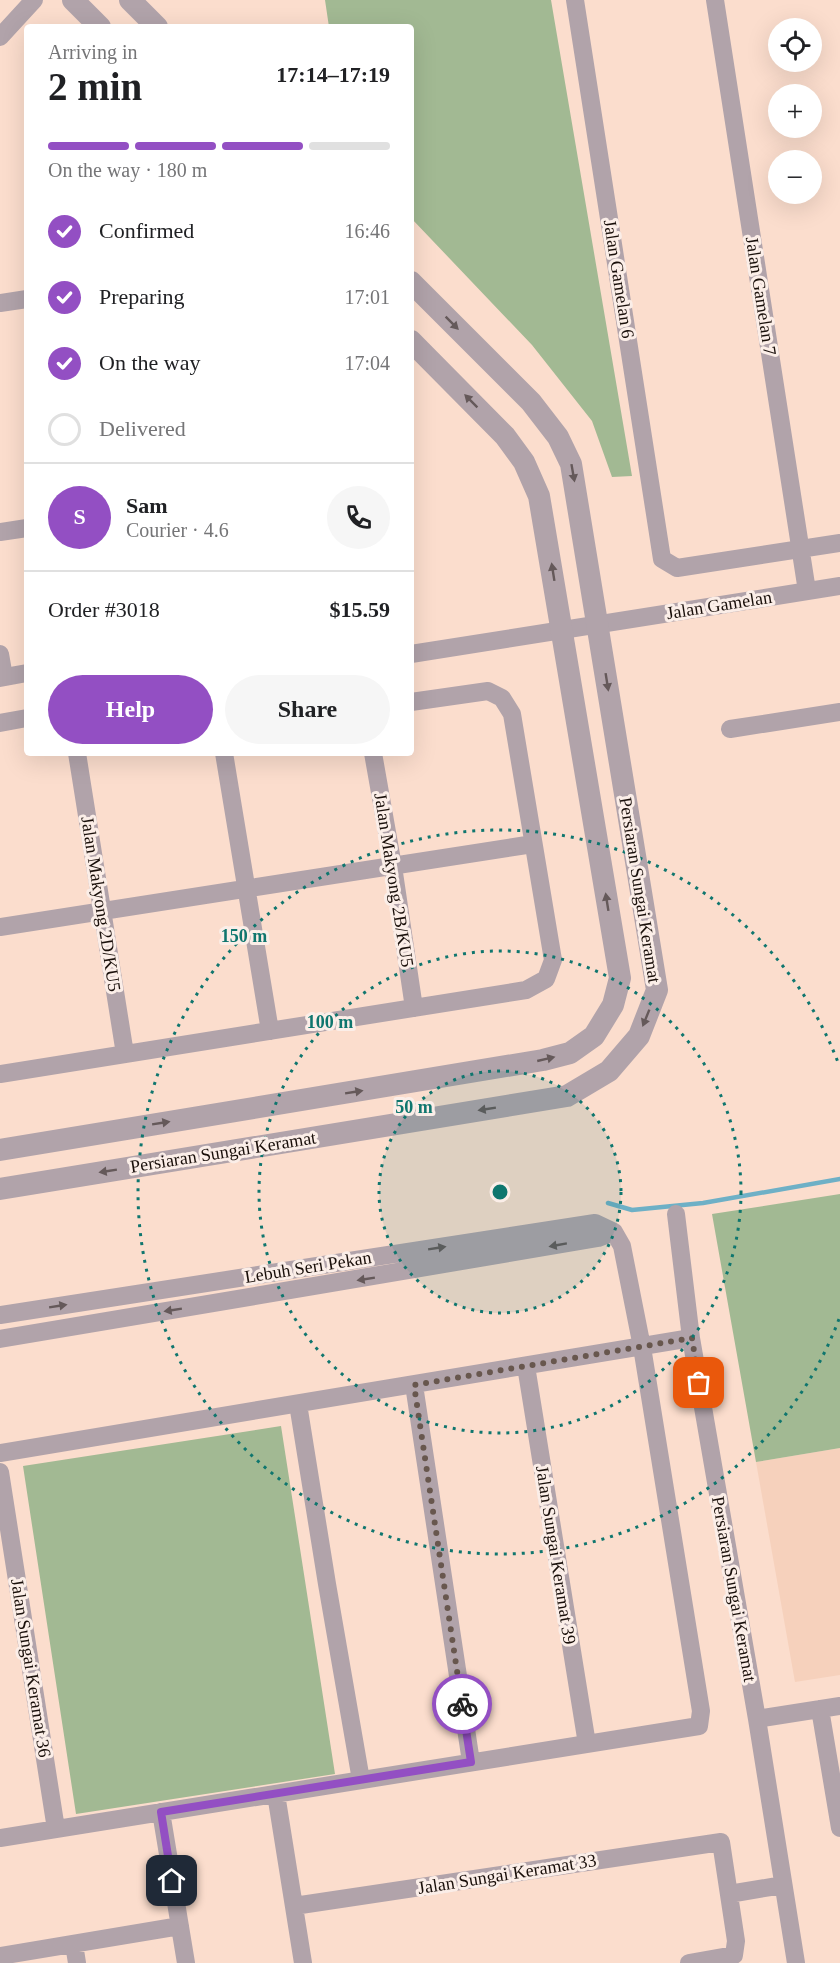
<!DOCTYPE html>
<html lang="en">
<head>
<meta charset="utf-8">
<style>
	body { margin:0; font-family:"Times New Roman",serif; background:#f6f6f6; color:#202124; height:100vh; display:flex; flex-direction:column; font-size:22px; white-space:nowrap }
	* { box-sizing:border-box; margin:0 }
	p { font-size:20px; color:#757577 }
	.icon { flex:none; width:33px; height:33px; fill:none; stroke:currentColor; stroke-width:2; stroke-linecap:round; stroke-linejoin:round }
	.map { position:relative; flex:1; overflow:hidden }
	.panel { position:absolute; left:24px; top:24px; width:390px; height:732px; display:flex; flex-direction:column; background:#fff; border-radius:6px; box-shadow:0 6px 24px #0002 }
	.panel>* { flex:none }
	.controls { position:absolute; left:768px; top:18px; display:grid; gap:12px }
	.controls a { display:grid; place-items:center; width:54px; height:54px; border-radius:50%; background:#fff; box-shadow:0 6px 24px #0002; font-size:30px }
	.pin { position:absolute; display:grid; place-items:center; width:51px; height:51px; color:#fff; margin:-26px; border-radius:12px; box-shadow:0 3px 9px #0006 }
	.courier { position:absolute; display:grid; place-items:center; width:60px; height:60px; margin:-30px; border:4px solid #934fc3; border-radius:50%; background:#fff; color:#222; box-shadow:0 2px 8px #0007 }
	.head em { font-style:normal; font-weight:600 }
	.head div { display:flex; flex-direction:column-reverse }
	.head { display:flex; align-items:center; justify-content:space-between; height:102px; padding:0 24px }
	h1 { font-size:39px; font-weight:600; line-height:45px }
	.bar { display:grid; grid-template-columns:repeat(4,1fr); gap:9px 6px; align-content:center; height:72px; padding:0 24px }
	.bar i { height:8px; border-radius:4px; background:#e0e0e0 }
	.bar .active { background:#934fc3 }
	.bar p { grid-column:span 4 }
	.line { display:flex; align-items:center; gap:15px; padding:0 24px; border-top:2px solid #e0e0e0 }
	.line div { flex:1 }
	.round { display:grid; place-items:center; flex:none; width:63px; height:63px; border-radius:32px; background:#f6f6f6 }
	ol { padding:0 24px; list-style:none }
	li { display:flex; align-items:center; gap:18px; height:66px }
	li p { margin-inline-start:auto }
	li .icon { padding:6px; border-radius:50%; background:#934fc3; color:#fff; stroke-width:4 }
	li:last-child { color:#757577 }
	li i { width:33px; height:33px; border:3px solid #e0e0e0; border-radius:50% }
	.primary-button { display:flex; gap:12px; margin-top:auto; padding:12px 24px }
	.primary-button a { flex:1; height:69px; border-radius:36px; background:#934fc3; color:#fff; font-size:24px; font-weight:600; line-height:69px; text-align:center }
	.primary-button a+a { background:#f6f6f6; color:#202124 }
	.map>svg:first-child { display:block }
	.built { fill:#f6d1bc }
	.green { fill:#a2b993 }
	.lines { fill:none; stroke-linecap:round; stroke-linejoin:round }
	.stream { stroke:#6eb0c6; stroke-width:4.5 }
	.minor { stroke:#b1a3aa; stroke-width:18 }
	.tertiary { stroke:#b1a3aa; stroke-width:22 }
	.oneway { fill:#65595a }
	.done { stroke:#68574e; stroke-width:6; stroke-dasharray:0 10.8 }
	.route { stroke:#934fc3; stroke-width:8 }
	.ring { fill:none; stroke:#0f766e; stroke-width:3; stroke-dasharray:3 6 }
	.labels { text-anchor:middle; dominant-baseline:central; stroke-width:6; stroke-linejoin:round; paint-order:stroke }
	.street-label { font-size:18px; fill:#190f0a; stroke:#fbeee8 }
	.centre { fill:#0f766e; stroke:#fbeee8; stroke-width:3 }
	.ring-label { font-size:18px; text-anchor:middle; font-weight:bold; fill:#0f766e; stroke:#fbeee8; stroke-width:6; stroke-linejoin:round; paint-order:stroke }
</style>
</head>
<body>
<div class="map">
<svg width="840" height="1963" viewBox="0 0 840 1963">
	<rect width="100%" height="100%" fill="#fbddcd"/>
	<path class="built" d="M 840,1448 L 840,1675 L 795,1682 L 756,1462 Z"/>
	<path class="green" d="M 325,0 L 551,0 L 632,476 L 612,477 L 592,421 L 532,345 L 411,218 L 411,27 L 329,27 Z
		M 840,1194 L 840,1448 L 756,1462 L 712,1214 Z
		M 281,1426 L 335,1774 L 76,1814 L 23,1466 Z"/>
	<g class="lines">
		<path class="stream" d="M 608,1203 L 632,1210 L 703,1203 L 840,1179"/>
		<path class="minor" d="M 575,0 L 662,559 L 677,568 L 840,543
			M 715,0 L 807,591
			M 0,37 L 34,0
			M 0,303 L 27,299
			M 0,532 L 27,528
			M 0,654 L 4,677
			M 411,654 L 840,586
			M 0,678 L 27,673
			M 0,723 L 27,718
			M 730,729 L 840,712
			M 77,753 L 125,1054
			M 224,753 L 270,1031
			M 373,753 L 393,866 L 414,1008
			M 0,927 L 533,844
			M 0,1074 L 526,990 L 546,979 L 553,960 L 512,714 L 502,698 L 488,691 L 411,702
			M 676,1214 L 691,1338 L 757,1719 L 796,1963
			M 0,1315 L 595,1223 L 614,1232
			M 0,1339 L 598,1238 L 614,1232
			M 526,1366 L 587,1744
			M 414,1385 L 471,1762
			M 298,1404 L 327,1584 L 361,1780
			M 0,1453 L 691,1338
			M 0,1472 L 56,1829
			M 820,1709 L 840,1828
			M 757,1719 L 840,1706
			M 276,1794 L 303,1963
			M 161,1812 L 186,1963
			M 0,1838 L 699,1726 L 701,1711 L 642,1347 L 622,1246 L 614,1232
			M 729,1894 L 783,1885
			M 294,1906 L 721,1842 L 736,1941 L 734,1955 L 689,1963
			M 74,1944 L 77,1963
			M 0,1956 L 180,1926"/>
		<path class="tertiary" d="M 73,0 L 100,27
			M 130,0 L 157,27
			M 0,1150 L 543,1060 L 570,1053 L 594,1036 L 613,1005 L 620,978 L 539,496 L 524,462 L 505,436 L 411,341
			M 0,1189 L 567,1096 L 609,1071 L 639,1036 L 657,990 L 571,464 L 558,437 L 531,402 L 411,282"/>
	</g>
	<defs><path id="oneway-solid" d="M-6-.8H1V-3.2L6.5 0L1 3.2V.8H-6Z" transform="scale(1.5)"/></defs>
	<g class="oneway">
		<use href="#oneway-solid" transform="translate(452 323) rotate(45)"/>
		<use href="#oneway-solid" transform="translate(471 401) rotate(-135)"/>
		<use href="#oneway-solid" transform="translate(573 473) rotate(80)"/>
		<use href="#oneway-solid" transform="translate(553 572) rotate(-99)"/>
		<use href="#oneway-solid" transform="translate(607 682) rotate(81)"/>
		<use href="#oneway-solid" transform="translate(607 902) rotate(-99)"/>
		<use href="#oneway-solid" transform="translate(646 1018) rotate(112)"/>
		<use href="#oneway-solid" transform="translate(546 1059) rotate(-13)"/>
		<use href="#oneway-solid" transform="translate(354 1092) rotate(-9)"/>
		<use href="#oneway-solid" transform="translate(487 1109) rotate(171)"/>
		<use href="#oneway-solid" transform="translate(161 1123) rotate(-9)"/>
		<use href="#oneway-solid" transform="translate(108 1171) rotate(171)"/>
		<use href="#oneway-solid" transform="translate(558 1245) rotate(170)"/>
		<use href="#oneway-solid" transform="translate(437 1248) rotate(-9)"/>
		<use href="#oneway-solid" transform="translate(366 1279) rotate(171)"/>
		<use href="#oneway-solid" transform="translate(58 1306) rotate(-9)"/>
		<use href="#oneway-solid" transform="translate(173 1310) rotate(171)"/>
	</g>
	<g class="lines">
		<path class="done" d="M 462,1704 L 414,1385 L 692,1338 L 699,1383"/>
		<path class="route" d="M 172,1881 L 161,1812 L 471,1762 L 462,1704"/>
	</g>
	<circle cx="500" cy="1192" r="121" fill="#0f766e" fill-opacity=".12"/>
	<g class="ring">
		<circle cx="500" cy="1192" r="121"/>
		<circle cx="500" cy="1192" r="241"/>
		<path d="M839 1319A362 362 0 1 1 839 1065"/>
	</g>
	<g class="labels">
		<g class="street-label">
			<text transform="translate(619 279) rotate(81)">Jalan Gamelan 6</text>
			<text transform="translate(761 296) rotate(81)">Jalan Gamelan 7</text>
			<text transform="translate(719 605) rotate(-9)">Jalan Gamelan</text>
			<text transform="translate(394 880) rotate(81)">Jalan Makyong 2B/KU5</text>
			<text transform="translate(640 890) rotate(81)">Persiaran Sungai Keramat</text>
			<text transform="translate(101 904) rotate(81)">Jalan Makyong 2D/KU5</text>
			<text transform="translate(223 1152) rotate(-9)">Persiaran Sungai Keramat</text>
			<text transform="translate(308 1267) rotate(-9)">Lebuh Seri Pekan</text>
			<text transform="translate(556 1555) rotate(81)">Jalan Sungai Keramat 39</text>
			<text transform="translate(734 1589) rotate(80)">Persiaran Sungai Keramat</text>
			<text transform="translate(31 1668) rotate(81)">Jalan Sungai Keramat 36</text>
			<text transform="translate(507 1874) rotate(-9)">Jalan Sungai Keramat 33</text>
		</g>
	</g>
	<circle cx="500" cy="1192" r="9" class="centre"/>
	<g class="ring-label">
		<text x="244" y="942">150 m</text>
		<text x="330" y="1028">100 m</text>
		<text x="414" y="1113">50 m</text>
	</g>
</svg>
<div class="controls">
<a><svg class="icon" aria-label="locate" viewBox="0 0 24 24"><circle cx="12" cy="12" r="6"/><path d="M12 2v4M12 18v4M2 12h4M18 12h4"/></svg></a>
<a>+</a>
<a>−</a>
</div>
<div class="pin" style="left:699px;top:1383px;background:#ea580c"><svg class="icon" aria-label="bag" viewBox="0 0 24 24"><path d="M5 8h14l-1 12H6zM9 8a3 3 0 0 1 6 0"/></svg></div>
<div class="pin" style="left:172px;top:1881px;background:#1f2937"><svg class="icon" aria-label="home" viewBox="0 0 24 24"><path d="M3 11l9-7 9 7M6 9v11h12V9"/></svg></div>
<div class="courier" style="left:462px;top:1704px"><svg class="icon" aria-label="bike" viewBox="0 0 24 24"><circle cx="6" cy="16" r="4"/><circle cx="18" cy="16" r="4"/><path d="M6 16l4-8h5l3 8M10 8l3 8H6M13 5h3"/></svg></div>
<section class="panel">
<div class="head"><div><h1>2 min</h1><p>Arriving in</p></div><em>17:14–17:19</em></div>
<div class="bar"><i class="active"></i><i class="active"></i><i class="active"></i><i></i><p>On the way · 180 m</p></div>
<ol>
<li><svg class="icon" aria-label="check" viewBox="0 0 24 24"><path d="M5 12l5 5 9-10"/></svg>Confirmed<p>16:46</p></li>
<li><svg class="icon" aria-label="check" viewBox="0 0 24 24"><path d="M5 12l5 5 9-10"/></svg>Preparing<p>17:01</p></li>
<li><svg class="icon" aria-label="check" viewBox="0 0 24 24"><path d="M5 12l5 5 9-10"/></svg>On the way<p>17:04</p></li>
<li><i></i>Delivered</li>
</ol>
<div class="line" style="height:108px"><b class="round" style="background:#934fc3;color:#fff">S</b><div><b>Sam</b><p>Courier · 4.6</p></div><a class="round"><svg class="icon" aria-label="phone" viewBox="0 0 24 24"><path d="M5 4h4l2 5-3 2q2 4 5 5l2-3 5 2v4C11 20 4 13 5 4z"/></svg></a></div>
<div class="line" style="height:78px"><div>Order #3018</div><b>$15.59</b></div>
<div class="primary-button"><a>Help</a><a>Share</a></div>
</section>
</div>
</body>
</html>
